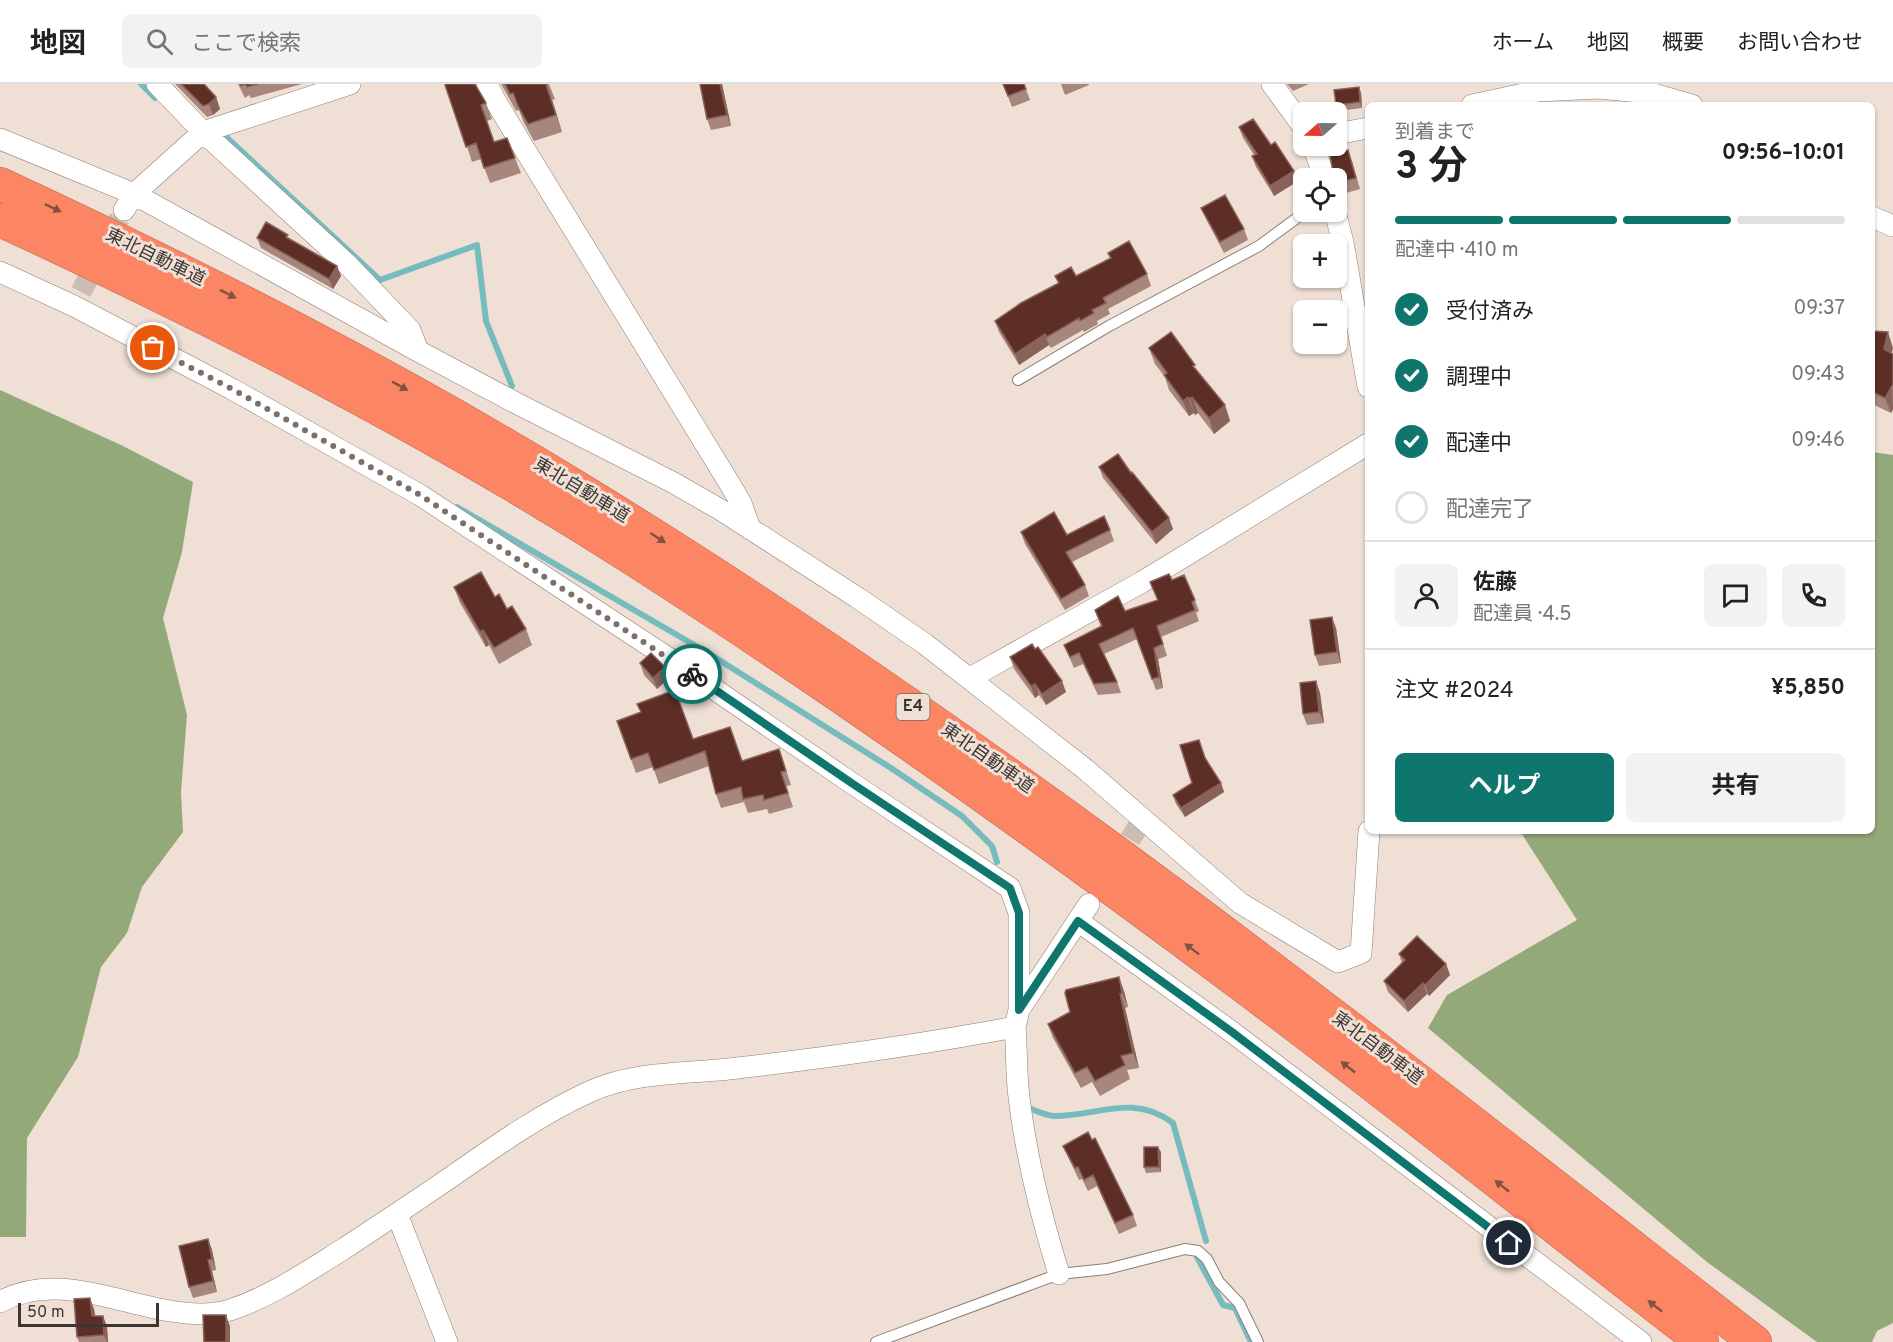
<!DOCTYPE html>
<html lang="ja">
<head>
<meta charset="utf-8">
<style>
	body { margin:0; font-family:Overpass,"Noto Sans JP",sans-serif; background:#f2f2f2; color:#222; height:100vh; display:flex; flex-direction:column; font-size:22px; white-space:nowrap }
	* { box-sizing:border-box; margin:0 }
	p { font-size:20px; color:#767676 }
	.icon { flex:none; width:33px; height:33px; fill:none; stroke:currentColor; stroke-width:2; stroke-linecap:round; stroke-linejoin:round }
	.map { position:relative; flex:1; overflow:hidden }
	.details { position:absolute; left:1365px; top:18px; width:510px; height:732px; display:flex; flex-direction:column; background:#fff; border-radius:9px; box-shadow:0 2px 4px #0004 }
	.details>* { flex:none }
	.needle { width:39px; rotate:250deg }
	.tools { position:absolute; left:1293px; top:18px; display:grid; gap:12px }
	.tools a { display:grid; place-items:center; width:54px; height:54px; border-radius:9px; background:#fff; box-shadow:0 2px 4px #0004; font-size:30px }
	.scale { position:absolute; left:18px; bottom:15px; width:141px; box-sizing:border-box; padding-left:6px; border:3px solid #3c3632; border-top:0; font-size:16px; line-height:21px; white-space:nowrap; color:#3c3632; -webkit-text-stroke:4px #efdfd4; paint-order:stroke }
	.pin { position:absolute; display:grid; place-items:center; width:51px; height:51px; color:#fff; margin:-26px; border:3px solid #fff; border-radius:50%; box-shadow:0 2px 6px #0007 }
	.courier { position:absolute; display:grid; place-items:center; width:60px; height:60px; margin:-30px; border:4px solid #0f766e; border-radius:50%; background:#fff; color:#222; box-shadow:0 2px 8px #0007 }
	.summary em { font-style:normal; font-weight:700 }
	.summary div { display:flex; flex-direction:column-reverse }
	.summary { display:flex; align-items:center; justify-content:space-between; height:102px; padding:0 30px }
	h1 { font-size:39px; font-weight:700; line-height:45px }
	.bar { display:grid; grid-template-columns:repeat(4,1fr); gap:9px 6px; align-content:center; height:72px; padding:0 30px }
	.bar i { height:8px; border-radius:4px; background:#e0e0e0 }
	.bar .selected { background:#0f766e }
	.bar p { grid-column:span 4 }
	.line { display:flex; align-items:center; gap:15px; padding:0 30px; border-top:2px solid #e0e0e0 }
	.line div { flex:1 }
	.round { display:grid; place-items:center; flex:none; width:63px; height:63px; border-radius:9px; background:#f2f2f2 }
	ol { padding:0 30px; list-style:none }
	li { display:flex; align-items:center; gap:18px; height:66px }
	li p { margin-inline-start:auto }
	li .icon { padding:6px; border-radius:50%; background:#0f766e; color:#fff; stroke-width:4 }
	li:last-child { color:#767676 }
	li i { width:33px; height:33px; border:3px solid #e0e0e0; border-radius:50% }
	.action { display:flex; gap:12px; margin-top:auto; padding:12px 30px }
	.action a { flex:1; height:69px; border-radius:9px; background:#0f766e; color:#fff; font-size:24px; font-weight:700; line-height:69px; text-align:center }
	.action a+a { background:#f2f2f2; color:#222 }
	header { display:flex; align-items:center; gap:36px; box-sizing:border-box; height:84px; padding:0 30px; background:#fff; border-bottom:2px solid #e0e0e0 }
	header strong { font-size:28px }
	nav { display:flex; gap:33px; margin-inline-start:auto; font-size:21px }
	.search { width:420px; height:54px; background:#f2f2f2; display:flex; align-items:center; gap:15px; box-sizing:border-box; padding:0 21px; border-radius:9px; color:#767676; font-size:22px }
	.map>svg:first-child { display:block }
	.forest { fill:#94a979 }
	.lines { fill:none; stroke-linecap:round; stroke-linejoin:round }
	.stream { stroke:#76bcbf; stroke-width:6 }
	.minor-tunnel { stroke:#cbbdb4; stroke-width:21; stroke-dasharray:21 10; stroke-linecap:butt }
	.service-casing { stroke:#8d7f75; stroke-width:12 }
	.minor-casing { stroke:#8d7f75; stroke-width:22 }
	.motorway-casing { stroke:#b96952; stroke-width:34 }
	.service { stroke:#fff; stroke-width:10 }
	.minor { stroke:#fff; stroke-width:21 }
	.motorway { stroke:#fc8563; stroke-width:33 }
	.wall { fill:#a6867d }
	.shaded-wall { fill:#89635a }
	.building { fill:#5d2e26; stroke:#89635a; stroke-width:1.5 }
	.oneway { fill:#7f5243 }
	.done { stroke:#7b716b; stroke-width:6; stroke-dasharray:0 10.8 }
	.route { stroke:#0f766e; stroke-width:8 }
	.labels { text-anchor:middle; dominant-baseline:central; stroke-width:6; stroke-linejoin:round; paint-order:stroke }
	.shield { fill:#efdfd4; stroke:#726963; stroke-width:1.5 }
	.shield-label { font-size:16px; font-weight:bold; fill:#3c3632 }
	.street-label { font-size:18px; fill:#3c3632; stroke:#efdfd4 }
</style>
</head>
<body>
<header>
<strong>地図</strong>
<div class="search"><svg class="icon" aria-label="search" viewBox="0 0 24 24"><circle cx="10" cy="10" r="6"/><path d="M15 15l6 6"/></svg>ここで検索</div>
<nav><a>ホーム</a><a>地図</a><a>概要</a><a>お問い合わせ</a></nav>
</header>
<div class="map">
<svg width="1893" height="1258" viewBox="0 0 1893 1258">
	<rect width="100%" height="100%" fill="#efdfd4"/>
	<path class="forest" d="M 0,306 L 121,361 L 193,398 L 182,468 L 163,534 L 187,631 L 181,708 L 183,748 L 142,803 L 127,849 L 101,883 L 78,973 L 27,1054 L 26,1153 L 0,1153 Z
		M 1872,368 L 1893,371 L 1893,1239 L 1877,1247 L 1872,1258 L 1817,1258 L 1707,1178 L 1428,944 L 1447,911 L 1577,836 L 1520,747 L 1872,747 Z"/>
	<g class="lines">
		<path class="stream" d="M 141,0 L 155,14
			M 223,50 L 380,196 L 477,161 L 486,237 L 512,302
			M 457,423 L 708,569 L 891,684 L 962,732 L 992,762 L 997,778
			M 1023,1022 C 1033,1025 1045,1032 1055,1032 C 1098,1032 1133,1009 1173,1039 L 1206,1157
			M 1197,1173 L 1223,1221 L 1235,1224 L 1251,1258"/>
		<path class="minor-tunnel" d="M 81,208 L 124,126
			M 1114,782 L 1142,736"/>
		<g class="service-casing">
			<path id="service" d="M 1018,296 L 1109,242 L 1259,162 L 1305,128
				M 876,1258 L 1059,1190 L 1107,1185 L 1185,1165 L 1198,1167 L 1207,1175 L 1219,1198 L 1239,1219 L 1258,1258"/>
		</g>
		<g class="minor-casing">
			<path id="minor" d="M 157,0 L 203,48 L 348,181 L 410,246 L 418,267
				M 487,0 L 495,16 L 522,61 L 728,397 L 741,419 L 750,445
				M 1272,0 L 1304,44
				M 1472,21 L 1538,7 L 1599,4 L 1650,9 L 1692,21
				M 1336,50 L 1368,44
				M 0,55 L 134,110 L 418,267 L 518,320 L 674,399 L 721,426 L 858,514 L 925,560 L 1085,685 L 1240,819 L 1338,878 L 1361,869 L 1369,747
				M 1313,62 L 1325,94
				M 124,126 L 134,110 L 203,48 L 350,0
				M 1335,128 L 1343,158 L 1368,303
				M 1872,133 L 1893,142
				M 0,188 L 74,222 L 232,305 L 420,411 L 682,583 L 853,700 L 1010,804 L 1019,829 L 1019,926
				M 970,594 L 1142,498 L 1368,360
				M 1078,837 L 1232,948 L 1641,1258
				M 1015,943 C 1017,966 1016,990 1019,1013 C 1026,1073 1041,1132 1059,1190
				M 397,1130 L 447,1258
				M 0,1218 C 53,1188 115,1218 170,1227 C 190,1230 210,1232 230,1226 C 272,1212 308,1187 345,1164 C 381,1140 418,1116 454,1091 C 497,1061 541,1030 589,1008 C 632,988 682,990 729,985 C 824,974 920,961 1015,943 L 1019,926 L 1089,820"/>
		</g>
		<g class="motorway-casing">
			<path id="motorway" d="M 0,100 C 198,192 394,291 581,406 C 994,658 1373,961 1755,1258
				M 0,136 C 217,236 432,346 633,475 C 844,610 1047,755 1247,905 C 1401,1020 1550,1141 1702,1258"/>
		</g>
		<use href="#service" class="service"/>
		<use href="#minor" class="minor"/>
		<use href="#motorway" class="motorway"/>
	</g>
	<path class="wall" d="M 175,0 L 204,0 L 216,13 L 220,25 L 213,31 L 207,33 Z
		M 238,0 L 302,0 L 251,14 L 249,11 L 245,14 Z
		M 447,0 L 486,19 L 492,35 L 487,37 L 494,58 L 515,74 L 521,89 L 490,99 L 481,75 L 472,78 Z
		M 501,0 L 549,0 L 555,15 L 552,16 L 562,48 L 534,57 L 524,39 L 519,26 L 516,27 Z
		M 722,0 L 731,42 L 711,46 L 707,35 Z
		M 1003,0 L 1024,0 L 1030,16 L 1012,23 Z
		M 1061,0 L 1089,0 L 1089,1 L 1065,11 Z
		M 1287,0 L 1309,0 L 1293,7 Z
		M 1359,3 L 1361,9 L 1362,24 L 1338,27 L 1336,21 Z
		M 1239,43 L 1271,61 L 1294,87 L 1298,97 L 1274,112 L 1256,83 L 1252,72 L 1254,71 L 1243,54 Z
		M 1352,77 L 1360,105 L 1339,111 L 1336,103 L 1336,94 Z
		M 1201,124 L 1244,145 L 1248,156 L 1224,169 L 1206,135 Z
		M 257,154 L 290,155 L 337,182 L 341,192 L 333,205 L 261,164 Z
		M 1108,169 L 1147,190 L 1151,202 L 1108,225 L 1110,230 L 1097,237 L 1098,240 L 1084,248 L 1083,246 L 1051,264 L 1049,261 L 1019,281 L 999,248 L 995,237 L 1058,199 L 1055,192 L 1076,192 L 1110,175 Z
		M 1872,247 L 1893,270 L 1893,325 L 1891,329 L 1872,320 Z
		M 1149,264 L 1197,286 L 1225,321 L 1230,337 L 1214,350 L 1198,329 L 1195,331 L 1194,329 L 1189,332 L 1169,306 L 1165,293 L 1155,280 Z
		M 1099,383 L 1173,445 L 1156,460 L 1103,394 Z
		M 1110,446 L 1114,457 L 1072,478 L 1085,501 L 1089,512 L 1065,526 L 1025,460 L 1021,448 L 1067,451 Z
		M 1172,496 L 1195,516 L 1199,527 L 1196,529 L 1199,537 L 1161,553 L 1167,572 L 1158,575 L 1163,604 L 1156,606 L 1137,555 L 1104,570 L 1117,598 L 1121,609 L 1098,611 L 1083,580 L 1074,584 L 1064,561 L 1101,543 L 1095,526 L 1125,527 L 1157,516 L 1150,498 Z
		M 454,503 L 495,513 L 526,545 L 532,561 L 499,580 L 489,561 L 486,563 L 460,519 Z
		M 1336,544 L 1341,579 L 1319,582 L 1315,571 Z
		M 1035,565 L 1066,608 L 1046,621 L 1039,611 L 1035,614 L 1014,585 L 1010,573 Z
		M 640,579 L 669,594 L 657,605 L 644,591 Z
		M 1316,597 L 1320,609 L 1324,639 L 1307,641 L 1303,630 Z
		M 617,637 L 693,655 L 742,677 L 784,680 L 791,701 L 786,702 L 793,723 L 769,730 L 767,725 L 748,729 L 744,718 L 721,724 L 716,710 L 709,682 L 659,700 L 653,683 L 636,689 Z
		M 1206,676 L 1221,699 L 1224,708 L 1185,733 L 1176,720 L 1173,711 L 1192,699 Z
		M 1399,870 L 1446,880 L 1450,891 L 1429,912 L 1427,910 L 1408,928 L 1388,908 L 1384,897 L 1402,879 Z
		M 1124,907 L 1128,923 L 1125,924 L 1139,984 L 1127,986 L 1130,995 L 1100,1012 L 1092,998 L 1081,1004 L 1053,954 L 1048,940 Z
		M 1063,1062 L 1133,1131 L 1137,1142 L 1119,1150 L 1097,1102 L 1088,1107 L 1082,1095 L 1079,1096 L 1068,1073 Z
		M 1161,1068 L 1161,1088 L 1146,1089 L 1144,1083 Z
		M 208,1155 L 212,1166 L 216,1186 L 212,1187 L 217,1208 L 193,1214 L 189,1203 Z
		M 94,1225 L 95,1232 L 103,1232 L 107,1243 L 108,1258 L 79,1258 L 77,1253 Z"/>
	<path class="shaded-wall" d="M 546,0 L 552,16 L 562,48 L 556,31 Z
		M 720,0 L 722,0 L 731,42 L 727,31 Z
		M 1359,3 L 1361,9 L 1362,24 L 1360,18 Z
		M 216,13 L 220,25 L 213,31 L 209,20 Z
		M 1294,87 L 1298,97 L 1274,112 L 1270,102 Z
		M 337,182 L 341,192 L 333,205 L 329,195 Z
		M 1888,248 L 1893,264 L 1889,281 L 1884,265 Z
		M 1045,250 L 1049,261 L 1019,281 L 1015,270 Z
		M 1892,300 L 1893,325 L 1891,329 L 1885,314 Z
		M 1188,313 L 1194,329 L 1189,332 L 1183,317 Z
		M 1192,313 L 1198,329 L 1195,331 L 1190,315 Z
		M 1225,321 L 1230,337 L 1214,350 L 1209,334 Z
		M 1169,434 L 1173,445 L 1156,460 L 1152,448 Z
		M 1332,533 L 1336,544 L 1341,579 L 1337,568 Z
		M 483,546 L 489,561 L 486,563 L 480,548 Z
		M 1154,564 L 1158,575 L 1163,604 L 1159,593 Z
		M 665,583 L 669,594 L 657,605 L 653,594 Z
		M 1062,597 L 1066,608 L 1046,621 L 1042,610 Z
		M 1316,597 L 1320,609 L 1324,639 L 1319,628 Z
		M 1035,600 L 1039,611 L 1035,614 L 1031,602 Z
		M 1221,699 L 1224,708 L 1185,733 L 1181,724 Z
		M 1446,880 L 1450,891 L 1429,912 L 1425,901 Z
		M 1119,893 L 1124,907 L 1128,923 L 1122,909 Z
		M 1423,899 L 1427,910 L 1408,928 L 1404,917 Z
		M 1120,910 L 1125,924 L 1139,984 L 1133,969 Z
		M 1158,1063 L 1161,1068 L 1161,1088 L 1159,1083 Z
		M 208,1155 L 212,1166 L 216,1186 L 212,1175 Z
		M 208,1176 L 212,1187 L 217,1208 L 213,1197 Z
		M 90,1214 L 94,1225 L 97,1243 L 92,1232 Z
		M 226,1231 L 230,1242 L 230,1258 L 226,1258 Z
		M 103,1232 L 107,1243 L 108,1258 L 107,1258 L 104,1251 Z"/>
	<path class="building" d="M 181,0 L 204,0 L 216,13 L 209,20 L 203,22 Z
		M 240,0 L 258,0 L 247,3 L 245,0 L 241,2 Z
		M 447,0 L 475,0 L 486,19 L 481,21 L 494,58 L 507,54 L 515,74 L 484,84 L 476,59 L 466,63 L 445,1 Z
		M 505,0 L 546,0 L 556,31 L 528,40 L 518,22 L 513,9 L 510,10 Z
		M 700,0 L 720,0 L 727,31 L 707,35 Z
		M 1003,0 L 1024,0 L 1026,5 L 1008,12 Z
		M 1359,3 L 1360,18 L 1336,21 L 1334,6 Z
		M 1253,35 L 1271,61 L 1275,58 L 1294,87 L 1270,102 L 1252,72 L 1257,70 L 1239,43 Z
		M 1348,66 L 1356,94 L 1336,99 L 1336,94 L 1334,94 L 1330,71 Z
		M 1225,111 L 1244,145 L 1220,158 L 1201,124 Z
		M 266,138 L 288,151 L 286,153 L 337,182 L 329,195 L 257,154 Z
		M 1129,157 L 1147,190 L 1103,214 L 1106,219 L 1092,226 L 1094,229 L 1080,237 L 1079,234 L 1047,253 L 1045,250 L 1015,270 L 995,237 L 1021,219 L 1059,199 L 1055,192 L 1071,183 L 1076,192 L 1111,174 L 1108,169 Z
		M 1872,247 L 1888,248 L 1884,265 L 1893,270 L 1893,300 L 1885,314 L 1872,308 Z
		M 1171,248 L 1195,281 L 1193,282 L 1225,321 L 1209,334 L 1192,313 L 1190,315 L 1188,313 L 1183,317 L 1164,291 L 1167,289 L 1149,264 Z
		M 1118,370 L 1131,389 L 1132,388 L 1169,434 L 1152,448 L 1099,383 Z
		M 1054,428 L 1067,451 L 1104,432 L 1110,446 L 1066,468 L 1085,501 L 1061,515 L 1021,448 Z
		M 481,488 L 495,513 L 499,510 L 507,525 L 512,522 L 526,545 L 494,564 L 483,546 L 480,548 L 454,503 Z
		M 1169,490 L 1172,496 L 1184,491 L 1195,516 L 1192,518 L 1195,526 L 1157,542 L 1163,560 L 1154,564 L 1159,593 L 1152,595 L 1133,544 L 1099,560 L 1117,598 L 1094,600 L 1079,569 L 1070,573 L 1064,561 L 1102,542 L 1095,526 L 1118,512 L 1125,527 L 1158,516 L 1150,498 Z
		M 1332,533 L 1337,568 L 1315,571 L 1310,536 Z
		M 1032,560 L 1035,565 L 1038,563 L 1062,597 L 1042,610 L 1035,600 L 1031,602 L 1010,573 Z
		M 651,569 L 665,583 L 653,594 L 640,579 Z
		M 1316,597 L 1319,628 L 1303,630 L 1300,599 Z
		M 675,606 L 693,655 L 730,643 L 742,677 L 779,665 L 786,687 L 781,688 L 788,709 L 764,716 L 763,711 L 743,715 L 741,703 L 716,710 L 705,667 L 654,686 L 648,669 L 631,675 L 617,637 L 641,628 L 637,620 Z
		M 1199,656 L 1205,674 L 1221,699 L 1181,724 L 1173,711 L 1192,699 L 1180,661 Z
		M 1417,852 L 1446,880 L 1425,901 L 1423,899 L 1404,917 L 1384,897 L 1405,876 L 1399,870 Z
		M 1119,893 L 1122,909 L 1120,910 L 1133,969 L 1121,972 L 1125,981 L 1095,997 L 1087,983 L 1075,989 L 1048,940 L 1070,928 L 1065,909 L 1066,906 Z
		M 1088,1048 L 1092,1056 L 1095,1054 L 1133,1131 L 1115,1139 L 1093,1091 L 1084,1096 L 1078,1083 L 1075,1084 L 1063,1062 Z
		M 1144,1063 L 1158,1063 L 1159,1083 L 1144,1083 Z
		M 208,1155 L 212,1175 L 208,1176 L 213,1197 L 189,1203 L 179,1162 Z
		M 90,1214 L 92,1232 L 103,1232 L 104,1251 L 77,1253 L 74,1215 Z
		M 203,1231 L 226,1231 L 226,1258 L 204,1258 Z"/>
	<defs><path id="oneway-solid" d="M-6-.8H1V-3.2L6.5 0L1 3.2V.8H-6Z" transform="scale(1.5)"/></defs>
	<g class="oneway">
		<use href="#oneway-solid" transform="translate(53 124) rotate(25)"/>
		<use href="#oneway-solid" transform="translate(228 210) rotate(27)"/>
		<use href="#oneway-solid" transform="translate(400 302) rotate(29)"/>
		<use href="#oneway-solid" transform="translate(658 454) rotate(33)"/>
		<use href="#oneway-solid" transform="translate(1192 865) rotate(-143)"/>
		<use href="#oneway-solid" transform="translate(1348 983) rotate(-142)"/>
		<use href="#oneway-solid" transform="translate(1502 1102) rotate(-142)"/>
		<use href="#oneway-solid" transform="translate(1655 1222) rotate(-142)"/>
	</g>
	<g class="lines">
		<path class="done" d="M 153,264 L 232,305 L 420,411 L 692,590"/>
		<path class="route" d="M 692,590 L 853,700 L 1010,804 L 1019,829 L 1019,926 L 1078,837 L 1232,948 L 1509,1159"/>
	</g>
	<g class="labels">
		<rect class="shield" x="896.5" y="610" width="33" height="26" rx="4.5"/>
		<g class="shield-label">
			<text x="913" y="623">E4</text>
		</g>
		<g class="street-label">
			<text transform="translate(155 174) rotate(26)">東北自動車道</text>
			<text transform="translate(581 407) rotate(31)">東北自動車道</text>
			<text transform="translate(987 675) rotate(35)">東北自動車道</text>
			<text transform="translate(1377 965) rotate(37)">東北自動車道</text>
		</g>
	</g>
</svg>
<div class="tools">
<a><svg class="needle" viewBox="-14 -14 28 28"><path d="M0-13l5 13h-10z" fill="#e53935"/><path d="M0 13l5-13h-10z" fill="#767676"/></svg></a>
<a><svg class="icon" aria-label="locate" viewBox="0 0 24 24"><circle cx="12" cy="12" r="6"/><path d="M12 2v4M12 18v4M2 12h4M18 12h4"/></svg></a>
<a>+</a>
<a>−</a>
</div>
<div class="scale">50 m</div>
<div class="pin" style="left:153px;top:264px;background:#ea580c"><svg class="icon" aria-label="bag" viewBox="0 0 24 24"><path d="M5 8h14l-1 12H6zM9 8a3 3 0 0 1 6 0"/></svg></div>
<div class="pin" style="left:1509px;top:1159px;background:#1f2937"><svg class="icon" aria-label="home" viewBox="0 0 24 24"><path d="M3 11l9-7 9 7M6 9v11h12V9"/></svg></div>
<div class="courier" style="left:692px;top:590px"><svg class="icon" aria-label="bike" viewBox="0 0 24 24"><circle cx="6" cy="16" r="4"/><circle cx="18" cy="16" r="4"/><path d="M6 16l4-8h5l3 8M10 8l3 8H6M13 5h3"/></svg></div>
<section class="details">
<div class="summary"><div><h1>3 分</h1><p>到着まで</p></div><em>09:56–10:01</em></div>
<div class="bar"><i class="selected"></i><i class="selected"></i><i class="selected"></i><i></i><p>配達中 · 410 m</p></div>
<ol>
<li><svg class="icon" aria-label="check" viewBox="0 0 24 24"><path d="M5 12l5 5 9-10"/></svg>受付済み<p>09:37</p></li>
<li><svg class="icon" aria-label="check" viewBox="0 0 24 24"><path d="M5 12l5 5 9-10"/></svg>調理中<p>09:43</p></li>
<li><svg class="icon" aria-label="check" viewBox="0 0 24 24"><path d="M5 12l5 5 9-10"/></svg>配達中<p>09:46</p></li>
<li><i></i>配達完了</li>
</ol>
<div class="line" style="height:108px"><a class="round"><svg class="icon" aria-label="person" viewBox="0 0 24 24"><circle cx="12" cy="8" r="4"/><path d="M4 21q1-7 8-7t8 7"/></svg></a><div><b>佐藤</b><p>配達員 · 4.5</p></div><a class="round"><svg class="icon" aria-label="chat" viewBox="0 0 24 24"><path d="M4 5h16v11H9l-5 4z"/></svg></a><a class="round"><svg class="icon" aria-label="phone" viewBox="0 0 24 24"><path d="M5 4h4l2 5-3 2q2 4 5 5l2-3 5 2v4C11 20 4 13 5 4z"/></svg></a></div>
<div class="line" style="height:78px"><div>注文 #2024</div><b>¥5,850</b></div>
<div class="action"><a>ヘルプ</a><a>共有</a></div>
</section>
</div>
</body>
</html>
